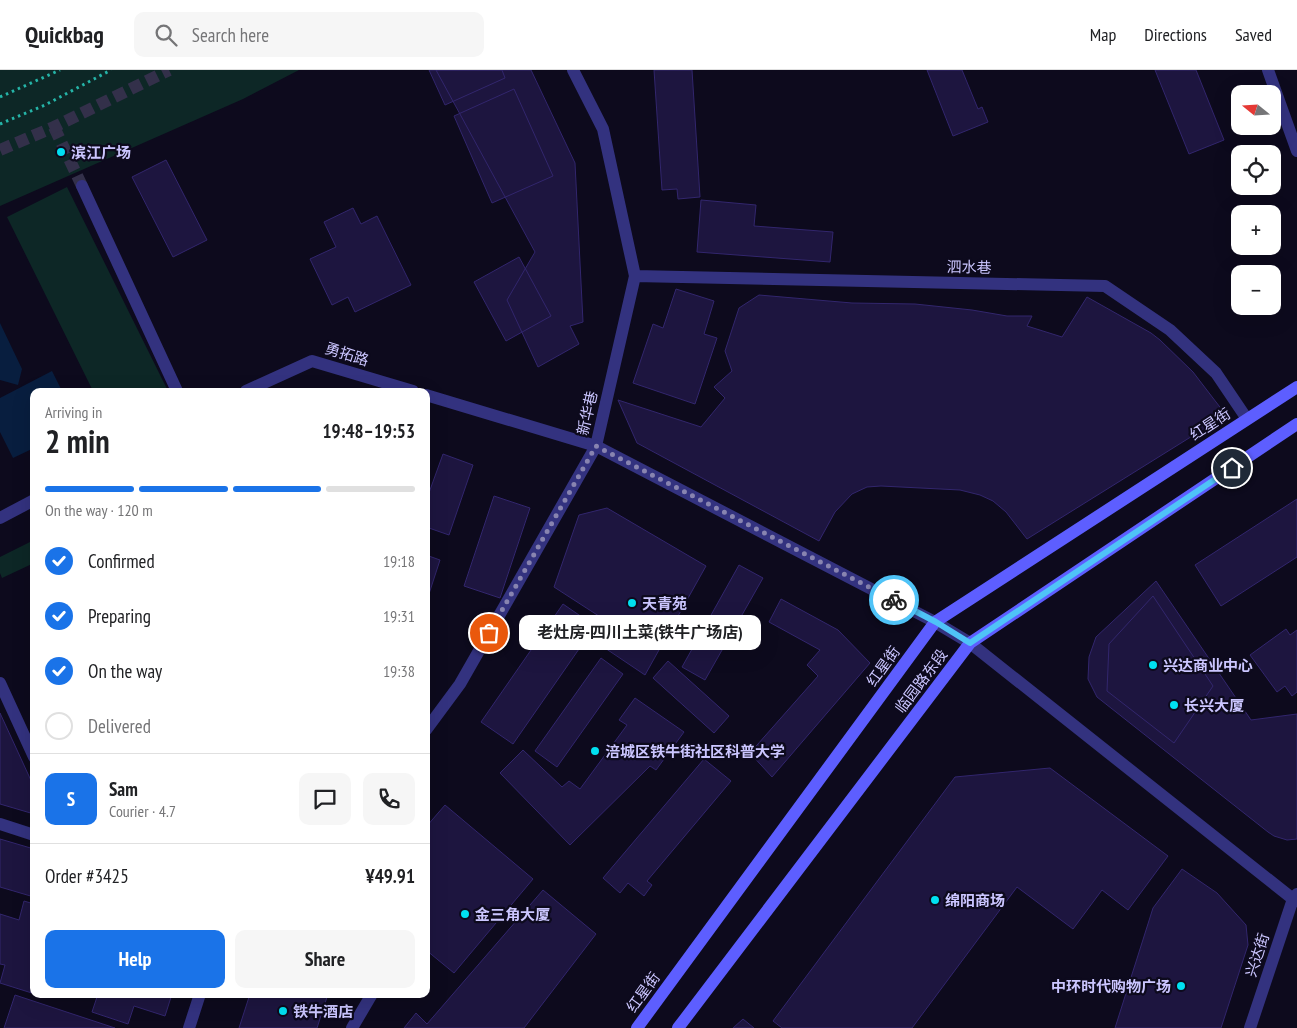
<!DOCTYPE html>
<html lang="en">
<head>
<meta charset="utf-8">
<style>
	body { margin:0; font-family:"PT Sans Narrow","Noto Sans SC",sans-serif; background:#f6f6f6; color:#202124; height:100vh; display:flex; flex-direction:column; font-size:19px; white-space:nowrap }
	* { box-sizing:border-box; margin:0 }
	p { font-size:16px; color:#757577 }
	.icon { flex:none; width:28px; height:28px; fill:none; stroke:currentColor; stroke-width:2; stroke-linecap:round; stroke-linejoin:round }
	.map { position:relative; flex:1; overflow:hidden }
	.side { position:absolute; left:30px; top:318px; width:400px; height:610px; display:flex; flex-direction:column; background:#fff; border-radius:10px; box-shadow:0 5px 20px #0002 }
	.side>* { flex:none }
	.needle { width:32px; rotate:288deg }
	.controls { position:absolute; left:1231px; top:15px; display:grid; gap:10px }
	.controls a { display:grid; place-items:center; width:50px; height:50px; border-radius:10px; background:#fff; box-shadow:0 5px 20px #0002; font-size:25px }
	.pin { position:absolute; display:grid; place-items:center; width:42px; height:42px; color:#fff; margin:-21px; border:2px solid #fff; border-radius:50%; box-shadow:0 1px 5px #0007 }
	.courier { position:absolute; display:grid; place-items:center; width:50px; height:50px; margin:-25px; border:4px solid #4fc3f7; border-radius:50%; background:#fff; color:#222; box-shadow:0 1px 6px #0007 }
	.bubble { position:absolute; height:35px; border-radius:10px; background:#fff; box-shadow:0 5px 20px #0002; font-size:16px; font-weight:700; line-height:35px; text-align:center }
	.head em { font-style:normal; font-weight:700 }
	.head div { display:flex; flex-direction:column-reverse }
	.head { display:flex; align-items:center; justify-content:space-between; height:85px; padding:0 15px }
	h1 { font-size:32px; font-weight:700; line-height:38px }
	.bar { display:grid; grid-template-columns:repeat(4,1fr); gap:8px 5px; align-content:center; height:60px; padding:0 15px }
	.bar i { height:6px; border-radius:4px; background:#e0e0e0 }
	.bar .selected { background:#1a73e8 }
	.bar p { grid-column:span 4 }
	.line { display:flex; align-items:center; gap:12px; padding:0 15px; border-top:1px solid #e0e0e0 }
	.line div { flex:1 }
	.round { display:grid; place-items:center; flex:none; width:52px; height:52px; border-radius:10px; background:#f6f6f6 }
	ol { padding:0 15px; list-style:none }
	li { display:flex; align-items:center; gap:15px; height:55px }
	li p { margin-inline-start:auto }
	li .icon { padding:5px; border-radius:50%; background:#1a73e8; color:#fff; stroke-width:4 }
	li:last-child { color:#757577 }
	li i { width:28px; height:28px; border:2px solid #e0e0e0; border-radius:50% }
	.action { display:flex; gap:10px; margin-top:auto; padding:10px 15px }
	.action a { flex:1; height:58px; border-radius:10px; background:#1a73e8; color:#fff; font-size:20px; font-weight:700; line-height:58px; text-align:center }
	.action a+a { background:#f6f6f6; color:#202124 }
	header { display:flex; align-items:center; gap:30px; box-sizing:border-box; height:70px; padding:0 25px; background:#fff; border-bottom:1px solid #e0e0e0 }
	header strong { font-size:24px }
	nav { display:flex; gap:28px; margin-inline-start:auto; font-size:18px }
	.search { width:350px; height:45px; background:#f6f6f6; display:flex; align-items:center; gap:12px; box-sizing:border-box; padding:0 18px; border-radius:10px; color:#757577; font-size:19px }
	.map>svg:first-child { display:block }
	.green { fill:#0d2726 }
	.water { fill:#081e3f }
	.building { fill:#1d153f; stroke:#32266d }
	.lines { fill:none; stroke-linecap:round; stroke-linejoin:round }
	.minor-tunnel { stroke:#33304a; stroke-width:12; stroke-dasharray:12 6; stroke-linecap:butt }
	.tertiary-tunnel { stroke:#33304a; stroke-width:12; stroke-dasharray:12 6; stroke-linecap:butt }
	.path { stroke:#25b4a7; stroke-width:3; stroke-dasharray:2.5 4; stroke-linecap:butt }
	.service { stroke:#33327f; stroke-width:12 }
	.minor { stroke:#33327f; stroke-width:12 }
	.tertiary { stroke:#33327f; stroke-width:12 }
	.secondary { stroke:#5d5eff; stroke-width:12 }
	.done { stroke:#8884b0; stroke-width:5; stroke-dasharray:0 9 }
	.route { stroke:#4fc3f7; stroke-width:6 }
	.poi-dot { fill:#00e0f1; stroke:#0d0a1d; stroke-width:2 }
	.labels { text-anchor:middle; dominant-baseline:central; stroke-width:4.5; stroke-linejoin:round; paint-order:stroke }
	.poi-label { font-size:15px; font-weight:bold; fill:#cbc6ff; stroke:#0d0a1d; text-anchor:start }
	.street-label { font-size:15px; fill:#cbc6ff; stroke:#0d0a1d }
</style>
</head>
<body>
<header>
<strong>Quickbag</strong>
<div class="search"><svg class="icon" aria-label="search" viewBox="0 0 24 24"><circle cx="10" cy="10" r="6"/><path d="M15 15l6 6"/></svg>Search here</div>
<nav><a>Map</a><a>Directions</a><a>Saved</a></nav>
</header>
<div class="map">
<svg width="1297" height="958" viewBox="0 0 1297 958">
	<rect width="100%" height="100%" fill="#0d0a1d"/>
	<path class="green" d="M 0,0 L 299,0 L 243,29 L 0,136 Z
		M 67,117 L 168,321 L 93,321 L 7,147 Z
		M 34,470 L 34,493 L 2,508 L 0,503 L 0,487 Z"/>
	<path class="water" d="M 0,253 L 22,299 L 18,315 L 0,310 Z
		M 52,301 L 62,321 L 34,321 L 34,378 L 13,388 L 0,362 L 0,328 Z"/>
	<path class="building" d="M 429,0 L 502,0 L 505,8 L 445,35 Z
		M 436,0 L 531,0 L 575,93 L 583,252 L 570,256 L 579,274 L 538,297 L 507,230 L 535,182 Z
		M 654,0 L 692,0 L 700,127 L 678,129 L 677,119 L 662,120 Z
		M 927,0 L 962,0 L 978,39 L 982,37 L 988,52 L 953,66 Z
		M 1155,0 L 1196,0 L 1224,70 L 1189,84 Z
		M 514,19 L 553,106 L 492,133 L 454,46 Z
		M 166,90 L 207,170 L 173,187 L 132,107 Z
		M 701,130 L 756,135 L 754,156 L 833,162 L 830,192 L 697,182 Z
		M 353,138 L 361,154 L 377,146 L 411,215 L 355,242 L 348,227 L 332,235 L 310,189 L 336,177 L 324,152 Z
		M 519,187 L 551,246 L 506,271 L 474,212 Z
		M 676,219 L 714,231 L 704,264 L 717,268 L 695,334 L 633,313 L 653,254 L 663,258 Z
		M 759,225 L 852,233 L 915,234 L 972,240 L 1007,246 L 1032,246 L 1027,256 L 1062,267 L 1087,227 L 1151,263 L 1160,270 L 1193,302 L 1226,345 L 1027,469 L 1006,442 L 993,431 L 980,425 L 960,420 L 881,416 L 867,417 L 852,424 L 835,442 L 819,471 L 637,373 L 618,330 L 701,357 L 725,328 L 714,317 L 732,301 L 725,281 L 739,238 Z
		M 443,384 L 473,395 L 449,465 L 426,457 L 426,431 Z
		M 494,426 L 530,438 L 500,528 L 464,516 Z
		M 1297,429 L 1297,487 L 1221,536 L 1195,495 Z
		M 607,438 L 706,496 L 645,605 L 593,570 L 605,550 L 554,517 L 579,445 Z
		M 426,485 L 440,490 L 426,533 Z
		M 739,495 L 763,508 L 705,610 L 682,597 Z
		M 1156,511 L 1251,650 L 1297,644 L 1297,769 L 1287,770 L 1274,766 L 1268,762 L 1097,627 L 1088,609 L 1089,587 L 1096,567 Z
		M 1153,526 L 1213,616 L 1174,673 L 1107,621 L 1109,574 Z
		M 781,529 L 838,560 L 870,593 L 772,707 L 750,683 L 818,606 L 807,595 L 820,580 L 769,552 Z
		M 563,534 L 595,556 L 513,674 L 481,652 Z
		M 1286,559 L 1290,565 L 1297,560 L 1297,622 L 1292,626 L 1285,616 L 1277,622 L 1250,585 Z
		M 601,588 L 623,604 L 557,697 L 535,681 Z
		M 668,591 L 729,646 L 714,663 L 653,608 Z
		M 635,628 L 684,662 L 656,700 L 650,696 L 570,775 L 500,703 L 523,680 L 562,717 L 569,711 L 580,719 L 627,655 L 619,650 Z
		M 0,643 L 34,717 L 34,744 L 0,734 Z
		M 704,689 L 731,711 L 647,811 L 652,815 L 644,826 L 628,813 L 620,823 L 603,808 Z
		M 1050,698 L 1168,786 L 1128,840 L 1102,820 L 1073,859 L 1017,817 L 912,958 L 782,958 L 773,951 L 955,707 Z
		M 445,735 L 533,809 L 454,903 L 426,880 L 426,757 Z
		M 0,769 L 34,779 L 34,827 L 0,817 Z
		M 1182,799 L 1217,823 L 1246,855 L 1248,875 L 1221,958 L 1115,958 L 1153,838 Z
		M 543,820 L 596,864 L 524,958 L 404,958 L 416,943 L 427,954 Z
		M 24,831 L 34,834 L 34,924 L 35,924 L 0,913 L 5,895 L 0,894 L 0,844 L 19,850 Z
		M 98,924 L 172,924 L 165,946 L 134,936 L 128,954 L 92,942 Z
		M 250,924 L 328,924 L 317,958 L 239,958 Z
		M 15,925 L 115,958 L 4,958 Z
		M 743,949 L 754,958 L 733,958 Z"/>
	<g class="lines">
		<path class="minor-tunnel" d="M 54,57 L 82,116"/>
		<path class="tertiary-tunnel" d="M 0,80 L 54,57 L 169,0"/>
		<path class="path" d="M 0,27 L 60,0
			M 0,54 L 45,35 L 111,0"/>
		<path class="service" d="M 635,206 L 1105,216 L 1170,260 L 1216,303 L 1247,349
			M 426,660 L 460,614 L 596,376 L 635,206 L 603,59 L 573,0
			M 189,958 L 200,924
			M 352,958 L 372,924"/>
		<path class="minor" d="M 1268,0 L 1297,81
			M 82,116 L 177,321
			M 596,376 L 935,552 L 970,573 L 1293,829 L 1297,831
			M 0,613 L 34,687
			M 1250,958 L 1293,829 L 1297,824"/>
		<path class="tertiary" d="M 246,321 L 312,291 L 413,321
			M 426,325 L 596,376
			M 0,448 L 34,430
			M 0,754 L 34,765"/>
		<path class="secondary" d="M 637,958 L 935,552 L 1297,317
			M 678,958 L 970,573 L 1297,354"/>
	</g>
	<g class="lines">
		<path class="done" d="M 489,563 L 596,376 L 894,530"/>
		<path class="route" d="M 894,530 L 936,552 L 970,573 L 1232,398"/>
	</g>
	<g class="poi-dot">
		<circle cx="61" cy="82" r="5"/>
		<circle cx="632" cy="533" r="5"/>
		<circle cx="1153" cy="595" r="5"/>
		<circle cx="1174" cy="635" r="5"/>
		<circle cx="595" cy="681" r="5"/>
		<circle cx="935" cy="830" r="5"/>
		<circle cx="465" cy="844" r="5"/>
		<circle cx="1181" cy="916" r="5"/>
		<circle cx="283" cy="941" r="5"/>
	</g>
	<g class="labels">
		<g class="poi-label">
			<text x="71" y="82">滨江广场</text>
			<text x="642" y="533">天青苑</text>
			<text x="1163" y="595">兴达商业中心</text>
			<text x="1184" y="635">长兴大厦</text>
			<text x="605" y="681">涪城区铁牛街社区科普大学</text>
			<text x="945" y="830">绵阳商场</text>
			<text x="475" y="844">金三角大厦</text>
			<text x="1171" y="916" text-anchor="end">中环时代购物广场</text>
			<text x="293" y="941">铁牛酒店</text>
		</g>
		<g class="street-label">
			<text transform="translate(969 197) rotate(1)">泗水巷</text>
			<text transform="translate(347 284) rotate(17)">勇拓路</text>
			<text transform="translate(587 343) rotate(-77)">新华巷</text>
			<text transform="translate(1210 354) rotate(-33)">红星街</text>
			<text transform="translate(883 596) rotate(-54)">红星街</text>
			<text transform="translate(921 611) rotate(-53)">临园路东段</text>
			<text transform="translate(1257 885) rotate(-72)">兴达街</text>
			<text transform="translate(643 922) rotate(-54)">红星街</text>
		</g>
	</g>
</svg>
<div class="controls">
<a><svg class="needle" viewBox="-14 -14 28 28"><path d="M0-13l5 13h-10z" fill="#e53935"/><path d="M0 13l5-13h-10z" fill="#757577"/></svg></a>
<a><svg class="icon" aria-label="locate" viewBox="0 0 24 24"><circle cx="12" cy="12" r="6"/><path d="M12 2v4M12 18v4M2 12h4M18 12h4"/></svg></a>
<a>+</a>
<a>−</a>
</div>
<div class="pin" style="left:489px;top:563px;background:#ea580c"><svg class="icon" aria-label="bag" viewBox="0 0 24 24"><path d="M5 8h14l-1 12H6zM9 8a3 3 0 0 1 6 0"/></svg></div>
<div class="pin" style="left:1232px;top:398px;background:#1f2937"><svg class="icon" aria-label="home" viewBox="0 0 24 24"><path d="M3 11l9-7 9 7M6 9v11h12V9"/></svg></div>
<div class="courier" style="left:894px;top:530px"><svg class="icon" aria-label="bike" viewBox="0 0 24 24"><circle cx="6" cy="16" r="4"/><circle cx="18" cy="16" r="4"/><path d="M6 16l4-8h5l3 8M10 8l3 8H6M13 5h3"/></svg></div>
<div class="bubble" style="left:519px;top:545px;width:242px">老灶房-四川土菜(铁牛广场店)</div>
<section class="side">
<div class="head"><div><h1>2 min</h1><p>Arriving in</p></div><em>19:48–19:53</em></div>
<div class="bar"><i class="selected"></i><i class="selected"></i><i class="selected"></i><i></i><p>On the way · 120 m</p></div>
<ol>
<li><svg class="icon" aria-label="check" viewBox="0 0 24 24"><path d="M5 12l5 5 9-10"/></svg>Confirmed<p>19:18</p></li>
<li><svg class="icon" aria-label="check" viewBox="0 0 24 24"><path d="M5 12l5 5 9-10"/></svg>Preparing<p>19:31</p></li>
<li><svg class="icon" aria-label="check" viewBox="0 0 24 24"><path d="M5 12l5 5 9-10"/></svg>On the way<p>19:38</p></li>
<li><i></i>Delivered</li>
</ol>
<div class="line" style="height:90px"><b class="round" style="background:#1a73e8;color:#fff">S</b><div><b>Sam</b><p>Courier · 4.7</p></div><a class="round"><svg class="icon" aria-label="chat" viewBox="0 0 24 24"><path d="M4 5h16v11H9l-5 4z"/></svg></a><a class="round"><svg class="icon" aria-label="phone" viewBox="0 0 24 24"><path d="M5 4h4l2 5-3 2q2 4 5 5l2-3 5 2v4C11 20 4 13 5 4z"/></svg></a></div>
<div class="line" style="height:65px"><div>Order #3425</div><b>¥49.91</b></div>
<div class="action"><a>Help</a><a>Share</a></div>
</section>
</div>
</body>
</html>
